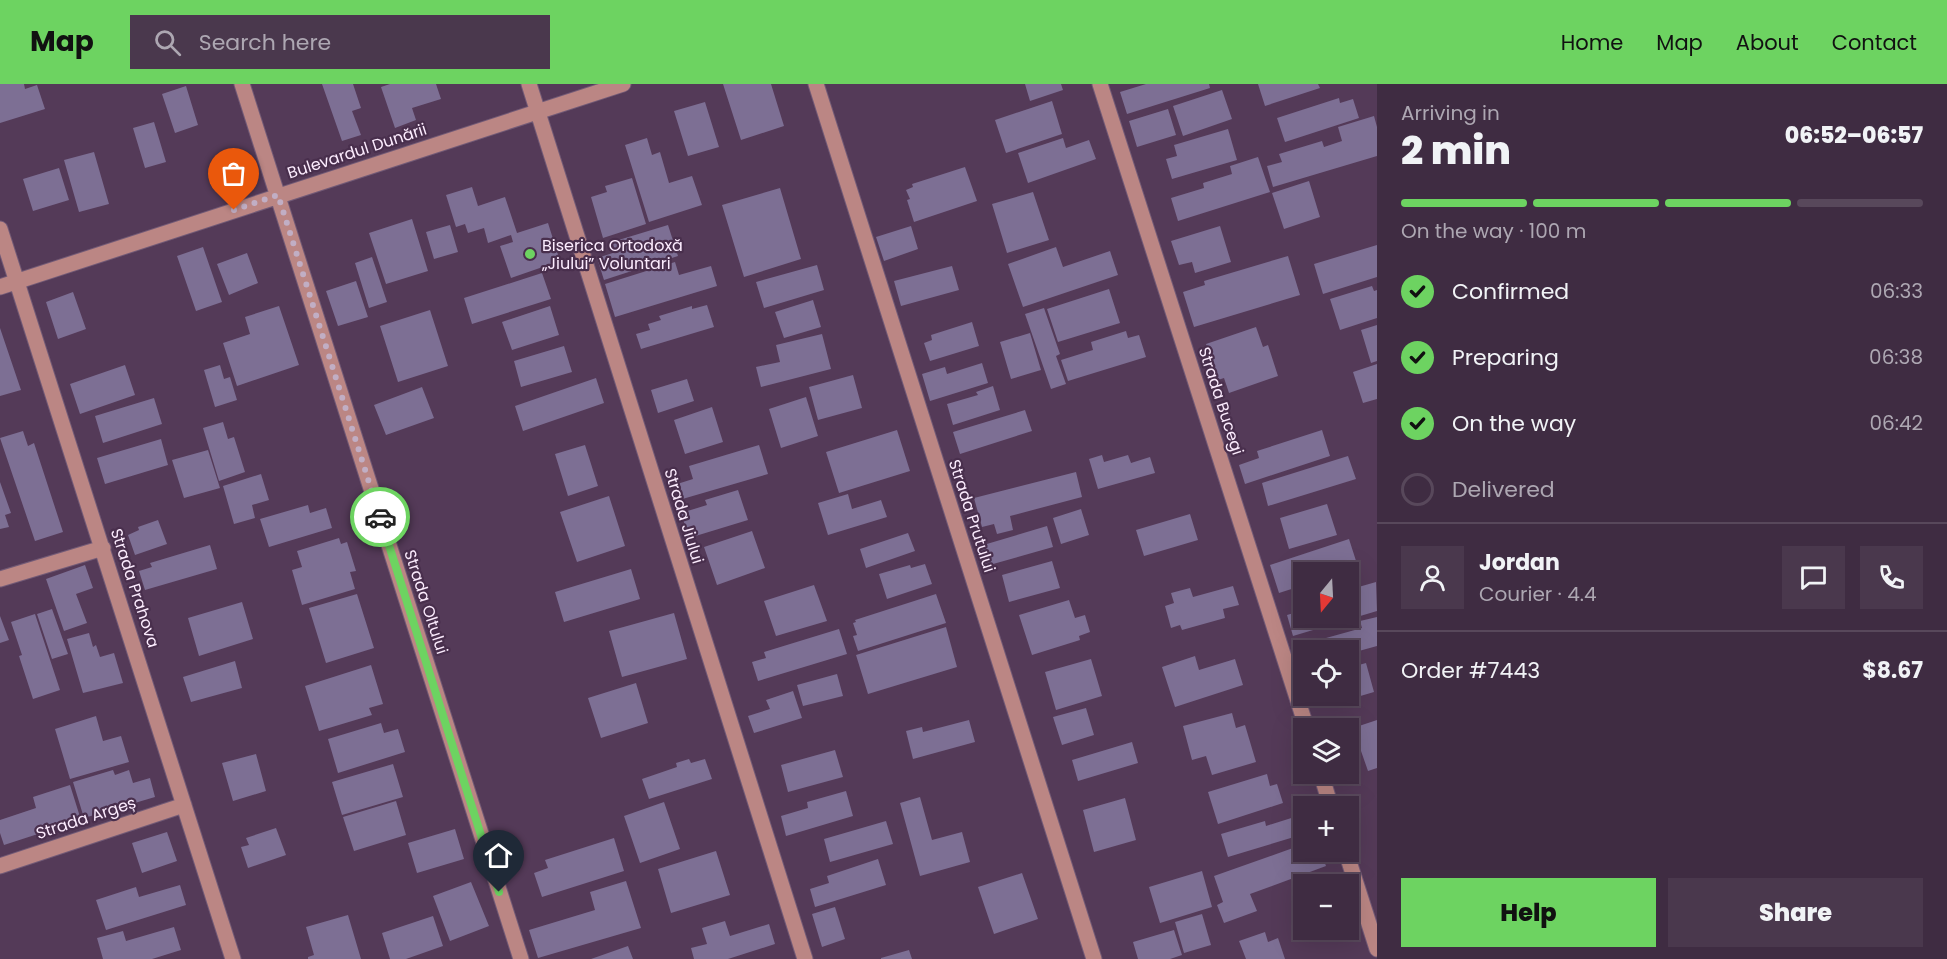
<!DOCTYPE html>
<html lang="en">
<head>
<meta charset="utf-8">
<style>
	body { margin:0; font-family:Poppins,sans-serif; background:#4a384d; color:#f1f3f6; height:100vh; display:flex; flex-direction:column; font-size:22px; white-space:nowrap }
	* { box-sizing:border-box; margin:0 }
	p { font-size:20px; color:#ada7b2 }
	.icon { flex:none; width:33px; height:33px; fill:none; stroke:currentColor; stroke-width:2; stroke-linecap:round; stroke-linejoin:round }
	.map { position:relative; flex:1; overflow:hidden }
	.sheet { display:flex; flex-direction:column; background:#3f2c42; width:570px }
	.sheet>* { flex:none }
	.needle { width:39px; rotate:198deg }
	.fabs { position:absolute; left:1293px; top:478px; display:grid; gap:12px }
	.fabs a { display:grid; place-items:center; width:66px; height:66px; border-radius:0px; background:#3f2c42; box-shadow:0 6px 24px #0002,0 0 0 2px #58485b; font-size:30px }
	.pin { position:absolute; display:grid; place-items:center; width:51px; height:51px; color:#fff; margin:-62px -26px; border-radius:50% 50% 50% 0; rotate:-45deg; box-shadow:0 0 6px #0007 }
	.pin .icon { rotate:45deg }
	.courier { position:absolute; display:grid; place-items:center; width:60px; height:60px; margin:-30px; border:4px solid #6dd361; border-radius:50%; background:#fff; color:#222; box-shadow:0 2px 8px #0007 }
	.head em { font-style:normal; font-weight:800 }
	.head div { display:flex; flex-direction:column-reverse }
	.head { display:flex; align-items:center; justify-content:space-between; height:102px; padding:0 24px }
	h1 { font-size:39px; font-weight:800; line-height:45px }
	.bar { display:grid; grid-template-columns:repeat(4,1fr); gap:9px 6px; align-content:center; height:72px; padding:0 24px }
	.bar i { height:8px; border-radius:4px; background:#58485b }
	.bar .current { background:#6dd361 }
	.bar p { grid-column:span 4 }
	.line { display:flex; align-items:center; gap:15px; padding:0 24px; border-top:2px solid #58485b }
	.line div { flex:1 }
	.round { display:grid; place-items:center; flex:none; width:63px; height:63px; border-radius:0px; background:#4a384d }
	ol { padding:0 24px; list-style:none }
	li { display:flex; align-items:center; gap:18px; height:66px }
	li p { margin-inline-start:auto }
	li .icon { padding:6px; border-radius:50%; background:#6dd361; color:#111; stroke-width:4 }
	li:last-child { color:#ada7b2 }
	li i { width:33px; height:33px; border:3px solid #58485b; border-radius:50% }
	.button { display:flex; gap:12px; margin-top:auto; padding:12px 24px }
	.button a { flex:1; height:69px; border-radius:0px; background:#6dd361; color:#111; font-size:24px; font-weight:800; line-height:69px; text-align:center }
	.button a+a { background:#4a384d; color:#f1f3f6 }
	header { display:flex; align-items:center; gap:36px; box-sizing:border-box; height:84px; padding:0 30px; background:#6dd361; color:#111 }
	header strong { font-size:28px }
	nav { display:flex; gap:33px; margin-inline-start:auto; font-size:21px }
	.search { width:420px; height:54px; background:#4a384d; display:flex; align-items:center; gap:15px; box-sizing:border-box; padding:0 21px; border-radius:0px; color:#ada7b2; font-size:22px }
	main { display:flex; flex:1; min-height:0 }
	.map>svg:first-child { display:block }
	.building { fill:#7d6f94 }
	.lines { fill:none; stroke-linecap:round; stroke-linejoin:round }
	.minor-casing { stroke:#725a76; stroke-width:17 }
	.minor { stroke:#bb8684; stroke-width:15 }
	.done { stroke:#c1aec4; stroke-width:6; stroke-dasharray:0 10.8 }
	.route { stroke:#6dd361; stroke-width:8 }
	.poi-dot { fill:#6dd361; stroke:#492f4d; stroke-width:2 }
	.labels { text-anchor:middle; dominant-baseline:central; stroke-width:4.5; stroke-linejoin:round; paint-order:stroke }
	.street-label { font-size:16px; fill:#fcecfe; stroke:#492f4d }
	.poi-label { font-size:16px; fill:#fcecfe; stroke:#492f4d; text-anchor:start }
</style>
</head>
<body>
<header>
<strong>Map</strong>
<div class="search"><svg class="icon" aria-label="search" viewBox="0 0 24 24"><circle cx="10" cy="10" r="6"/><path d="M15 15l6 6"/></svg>Search here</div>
<nav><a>Home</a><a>Map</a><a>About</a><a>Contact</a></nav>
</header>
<main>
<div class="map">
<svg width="1377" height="875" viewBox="0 0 1377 875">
	<rect width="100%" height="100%" fill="#543a58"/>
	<path class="building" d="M 0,0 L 24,0 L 25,5 L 37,1 L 45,25 L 0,39 Z
		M 322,0 L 353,0 L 361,24 L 352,27 L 361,51 L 342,57 Z
		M 390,0 L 436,0 L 441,15 L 412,24 L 416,36 L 395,44 L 381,3 Z
		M 723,0 L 771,0 L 784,42 L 741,56 Z
		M 1025,0 L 1061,0 L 1063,6 L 1030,17 Z
		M 1146,0 L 1209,0 L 1210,4 L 1127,30 L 1120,8 Z
		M 1258,0 L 1318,0 L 1320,4 L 1265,22 Z
		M 186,2 L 198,41 L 175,49 L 162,10 Z
		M 1222,6 L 1232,35 L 1183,52 L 1173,22 Z
		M 1339,14 L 1340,19 L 1353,15 L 1359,34 L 1285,58 L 1277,34 Z
		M 1052,17 L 1062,50 L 1006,69 L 995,36 Z
		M 705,18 L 719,63 L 688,72 L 674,27 Z
		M 1168,25 L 1176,51 L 1137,63 L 1129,37 Z
		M 1374,32 L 1377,43 L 1377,72 L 1273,103 L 1267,82 L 1282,78 L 1279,70 L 1322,57 L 1324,63 L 1342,57 L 1338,43 Z
		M 154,38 L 166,78 L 145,84 L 133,44 Z
		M 1228,45 L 1237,76 L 1172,95 L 1166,75 L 1177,72 L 1174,61 Z
		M 647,54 L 652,71 L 660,68 L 669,99 L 692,92 L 702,121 L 649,138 L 625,61 Z
		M 1063,54 L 1066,64 L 1089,56 L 1096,75 L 1028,99 L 1018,69 Z
		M 94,68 L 109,120 L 79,128 L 64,76 Z
		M 1258,73 L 1270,108 L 1178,137 L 1171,114 L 1204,104 L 1203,99 L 1232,90 L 1230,82 Z
		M 965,83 L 977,117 L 914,138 L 907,116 L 910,115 L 906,106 L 913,103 L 912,100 Z
		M 59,84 L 69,116 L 33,127 L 23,95 Z
		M 632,94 L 646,140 L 603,154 L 591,113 L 607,108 L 605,102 Z
		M 1309,97 L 1320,133 L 1284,145 L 1272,109 Z
		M 472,103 L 478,122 L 505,113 L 517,149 L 548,139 L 560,177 L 511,194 L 500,162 L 513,158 L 511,151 L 488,159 L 484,144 L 468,149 L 465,140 L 456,143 L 446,111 Z
		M 780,104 L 801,175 L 744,193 L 722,121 Z
		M 1033,108 L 1049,156 L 1007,169 L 992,120 Z
		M 412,135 L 428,187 L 386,200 L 369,149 Z
		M 450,141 L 458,168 L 434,175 L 426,148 Z
		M 668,141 L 678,172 L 604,196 L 597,174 L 616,168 L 612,158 Z
		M 911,142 L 918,165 L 884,177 L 876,153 Z
		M 1220,142 L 1231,178 L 1195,189 L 1192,178 L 1179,181 L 1171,157 Z
		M 1377,161 L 1377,193 L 1323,210 L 1314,180 Z
		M 203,163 L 222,218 L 196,227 L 177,172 Z
		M 1056,163 L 1063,183 L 1110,167 L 1118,191 L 1023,223 L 1008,180 Z
		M 247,169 L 258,199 L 229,211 L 217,180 Z
		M 1288,172 L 1300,211 L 1194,243 L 1183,208 L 1205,201 L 1204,197 Z
		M 372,173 L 387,218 L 369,224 L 355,179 Z
		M 675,178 L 679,191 L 711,182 L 717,202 L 615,233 L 605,200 Z
		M 817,181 L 824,206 L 764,224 L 756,198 Z
		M 952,182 L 959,206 L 901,222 L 894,197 Z
		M 542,189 L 551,215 L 472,240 L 464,214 Z
		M 356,197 L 368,233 L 338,242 L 326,207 Z
		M 1372,202 L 1374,207 L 1377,206 L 1377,234 L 1340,246 L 1330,215 Z
		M 1109,205 L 1120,239 L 1058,258 L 1047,225 Z
		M 73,208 L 86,245 L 58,255 L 46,218 Z
		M 813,216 L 821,243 L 784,254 L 775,228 Z
		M 707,221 L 714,243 L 641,265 L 636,250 L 650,246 L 648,240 L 661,236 L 659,232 L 692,222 L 692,225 Z
		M 279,222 L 299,281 L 237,302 L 223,259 L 250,250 L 245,233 Z
		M 550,222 L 559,251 L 512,266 L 502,238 Z
		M 1044,224 L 1060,270 L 1056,272 L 1066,300 L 1051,305 L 1025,230 Z
		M 430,226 L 448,282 L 398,298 L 380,242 Z
		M 972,238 L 979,262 L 930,277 L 924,259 L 932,256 L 931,251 Z
		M 1377,241 L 1377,277 L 1371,279 L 1361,246 Z
		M 1256,243 L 1263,263 L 1268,261 L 1278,292 L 1229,309 L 1224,294 L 1218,296 L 1206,260 Z
		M 0,244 L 21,306 L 0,312 Z
		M 1126,247 L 1128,254 L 1139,251 L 1146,273 L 1068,297 L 1061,276 L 1093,266 L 1091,258 Z
		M 1030,249 L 1041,286 L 1011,295 L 1000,258 Z
		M 822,250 L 831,285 L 761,303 L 756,283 L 780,278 L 776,261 Z
		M 564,262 L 572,288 L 521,303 L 514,277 Z
		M 982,279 L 988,299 L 930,317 L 922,290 L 945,283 L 947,290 Z
		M 1377,280 L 1377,315 L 1363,319 L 1353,288 Z
		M 125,281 L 135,311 L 80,330 L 70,300 Z
		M 220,281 L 224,295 L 230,293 L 237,316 L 215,323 L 204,286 Z
		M 853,291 L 862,324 L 818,336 L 809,303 Z
		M 596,294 L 604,319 L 523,347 L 515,322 Z
		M 687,295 L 694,317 L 658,329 L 651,306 Z
		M 993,302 L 1000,326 L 953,341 L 947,320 L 978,311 L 976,308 Z
		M 422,303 L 434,334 L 386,351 L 374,321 Z
		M 806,313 L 818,352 L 781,364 L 769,325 Z
		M 154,314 L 162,340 L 103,359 L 95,332 Z
		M 712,323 L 723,358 L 685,370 L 674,336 Z
		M 1025,326 L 1032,347 L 960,370 L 953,348 Z
		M 223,338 L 228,355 L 234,353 L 245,388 L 219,397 L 203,344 Z
		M 897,346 L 910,387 L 839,409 L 826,368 Z
		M 1322,346 L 1330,372 L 1245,400 L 1239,381 L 1259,374 L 1257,367 Z
		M 23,347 L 28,362 L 34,359 L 63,448 L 35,457 L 0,354 Z
		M 161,355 L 168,381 L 105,400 L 97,374 Z
		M 585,361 L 598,402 L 568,412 L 555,370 Z
		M 759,361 L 768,390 L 679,416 L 674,401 L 693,395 L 689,382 Z
		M 208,366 L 220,404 L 184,414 L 172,376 Z
		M 1102,371 L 1104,378 L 1128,371 L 1131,379 L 1150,373 L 1155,389 L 1098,405 L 1089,375 Z
		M 1348,372 L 1356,395 L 1268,422 L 1262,399 Z
		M 1076,388 L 1082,413 L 1010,432 L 1013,446 L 997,450 L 994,440 L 982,443 L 974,414 Z
		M 261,390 L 269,416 L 252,421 L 255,434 L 234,440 L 223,402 Z
		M 0,398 L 11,429 L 5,431 L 9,443 L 0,445 Z
		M 738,406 L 748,436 L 689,454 L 681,429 L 707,421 L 705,416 Z
		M 848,410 L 852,425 L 881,416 L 887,433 L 828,451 L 818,419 Z
		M 609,412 L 625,462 L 577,478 L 560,428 Z
		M 1327,420 L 1337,451 L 1289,465 L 1280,434 Z
		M 308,421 L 310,429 L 326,424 L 332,444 L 269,463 L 260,435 Z
		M 1081,425 L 1089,451 L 1061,460 L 1053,434 Z
		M 1190,430 L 1198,456 L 1144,472 L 1136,446 Z
		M 158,436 L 167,460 L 135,471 L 128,451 L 139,446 L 138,443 Z
		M 1047,442 L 1053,463 L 986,482 L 980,462 Z
		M 752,447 L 765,484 L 717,501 L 704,463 Z
		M 908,449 L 915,467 L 866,484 L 860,465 Z
		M 339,454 L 341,460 L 347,458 L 356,487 L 350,488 L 355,505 L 302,521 L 292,486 L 302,483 L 297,467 Z
		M 1349,455 L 1358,483 L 1340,489 L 1304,489 L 1304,501 L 1279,509 L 1270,481 Z
		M 210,461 L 217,485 L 145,506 L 139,487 L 152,483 L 150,479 Z
		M 1052,477 L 1060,504 L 1009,518 L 1002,491 Z
		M 925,480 L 932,500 L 887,515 L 879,490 L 910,481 L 911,484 Z
		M 85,481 L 93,504 L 76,510 L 87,539 L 64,547 L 46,495 Z
		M 631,485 L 640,515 L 564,538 L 555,508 Z
		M 1376,498 L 1377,527 L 1293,552 L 1287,531 L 1304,526 L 1304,534 L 1348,534 L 1348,506 Z
		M 814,501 L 827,537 L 776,552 L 764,517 Z
		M 1233,502 L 1239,521 L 1223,525 L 1225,534 L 1182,546 L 1180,541 L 1171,544 L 1165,522 L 1174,519 L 1171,509 L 1190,504 L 1193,513 Z
		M 357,510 L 374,564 L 326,579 L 309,524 Z
		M 936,510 L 946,539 L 858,567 L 853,552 L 857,551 L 853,539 L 856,538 L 855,536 Z
		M 1069,516 L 1075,534 L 1085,531 L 1090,548 L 1079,552 L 1080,556 L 1032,571 L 1019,531 Z
		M 242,518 L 253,555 L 199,572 L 188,534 Z
		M 52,525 L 68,570 L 52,575 L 37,530 Z
		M 674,529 L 687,575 L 622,593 L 609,547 Z
		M 35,530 L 60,606 L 33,615 L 19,572 L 22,571 L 11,538 Z
		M 0,532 L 9,556 L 0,559 Z
		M 1377,533 L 1377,562 L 1348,570 L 1348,567 L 1311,567 L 1308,559 L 1362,544 L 1360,537 Z
		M 946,543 L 957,583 L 868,610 L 856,571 Z
		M 839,545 L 847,570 L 758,597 L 752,578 L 766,574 L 764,568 Z
		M 89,549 L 93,563 L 96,561 L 100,573 L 114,569 L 123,599 L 83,609 L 67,555 Z
		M 1195,572 L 1199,586 L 1235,575 L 1243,601 L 1175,623 L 1162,583 Z
		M 1091,575 L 1102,612 L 1056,626 L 1045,588 Z
		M 235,577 L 242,604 L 191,618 L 183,593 Z
		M 1366,579 L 1374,608 L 1323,623 L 1320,612 L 1348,612 L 1348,584 Z
		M 371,581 L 383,620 L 369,624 L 372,631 L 319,647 L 305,602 Z
		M 837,590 L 843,612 L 803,622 L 797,601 Z
		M 636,599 L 648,639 L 601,654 L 588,614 Z
		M 793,607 L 802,634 L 754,649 L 748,632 L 770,625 L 766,616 Z
		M 1086,624 L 1094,651 L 1062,661 L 1053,633 Z
		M 1232,629 L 1236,644 L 1245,641 L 1256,678 L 1212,691 L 1206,672 L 1192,676 L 1183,642 Z
		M 96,632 L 103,657 L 121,652 L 129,678 L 70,695 L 55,645 Z
		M 969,636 L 975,658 L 913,675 L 906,647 L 922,643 L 923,648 Z
		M 1377,636 L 1377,684 L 1368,687 L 1353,644 Z
		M 381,639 L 384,649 L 398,645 L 405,668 L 338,689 L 328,655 Z
		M 1132,658 L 1138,679 L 1078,697 L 1072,676 Z
		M 835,666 L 843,693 L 788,708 L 781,681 Z
		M 256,670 L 266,707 L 233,717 L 222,679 Z
		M 689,675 L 691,679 L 705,675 L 712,695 L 649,715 L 642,695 L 677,683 L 676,679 Z
		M 393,680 L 403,713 L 342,731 L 332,698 Z
		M 113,686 L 115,691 L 129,686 L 133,699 L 150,694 L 155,713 L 84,734 L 73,698 Z
		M 1267,690 L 1270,702 L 1277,700 L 1283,719 L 1218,740 L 1208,708 Z
		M 70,701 L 81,736 L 4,761 L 0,749 L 0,736 L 36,724 L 33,713 Z
		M 846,707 L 853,732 L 786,752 L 781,732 L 808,724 L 807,718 Z
		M 920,713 L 932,756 L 962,748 L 970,778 L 920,792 L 900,719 Z
		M 1125,714 L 1136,756 L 1094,768 L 1083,726 Z
		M 396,717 L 406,751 L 354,767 L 343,733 Z
		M 664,718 L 680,765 L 640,779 L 624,732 Z
		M 1304,730 L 1304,750 L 1228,773 L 1221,750 L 1265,737 L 1266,742 Z
		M 886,737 L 893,760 L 830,778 L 824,755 Z
		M 276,744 L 286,771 L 248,784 L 241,763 L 249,761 L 246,754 Z
		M 455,745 L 464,775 L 417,789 L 408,759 Z
		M 167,748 L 177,777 L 142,789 L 132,759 Z
		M 614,754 L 624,787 L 542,813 L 534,789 L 548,784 L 545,776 Z
		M 1293,764 L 1295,772 L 1307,768 L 1321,768 L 1326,782 L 1250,810 L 1257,827 L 1224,839 L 1217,821 L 1223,818 L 1214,792 Z
		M 716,767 L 730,811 L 671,829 L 658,785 Z
		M 878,775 L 886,801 L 815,823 L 810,805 L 829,799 L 827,792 Z
		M 1202,787 L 1212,823 L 1160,839 L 1149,803 Z
		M 1022,789 L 1038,835 L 994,850 L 978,803 Z
		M 626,797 L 641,844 L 538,874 L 529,846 L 595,826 L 590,808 Z
		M 471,798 L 489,842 L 450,857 L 433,812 Z
		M 180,801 L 186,821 L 106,846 L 96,816 L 136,803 L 139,813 Z
		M 835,823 L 845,855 L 822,863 L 812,830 Z
		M 1202,830 L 1211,861 L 1184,869 L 1175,838 Z
		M 348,831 L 361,875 L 308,875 L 308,873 L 314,871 L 306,843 Z
		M 433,832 L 443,862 L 406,875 L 390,875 L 382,849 Z
		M 725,837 L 730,852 L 769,840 L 775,860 L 728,875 L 694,875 L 691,864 L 707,860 L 702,844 Z
		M 174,843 L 181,866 L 152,875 L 103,875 L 97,854 L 123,847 L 126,857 Z
		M 1174,846 L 1182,871 L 1170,875 L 1138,875 L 1133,858 Z
		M 1265,848 L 1268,858 L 1278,854 L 1285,875 L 1246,875 L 1239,857 Z
		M 628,862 L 633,875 L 591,875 Z
		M 909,866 L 912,875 L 881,875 L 881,874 Z"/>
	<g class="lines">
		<g class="minor-casing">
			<path id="minor" d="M 242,0 L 521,875
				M 529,0 L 805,875
				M 816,0 L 1094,875
				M 1100,0 L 1307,645
				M 0,145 L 233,875
				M 0,203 L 623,0
				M 0,495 L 103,464
				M 1321,690 L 1331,723
				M 1346,768 L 1377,865
				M 0,782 L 184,721"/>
		</g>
		<use href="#minor" class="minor"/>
	</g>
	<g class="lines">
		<path class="done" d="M 234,126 L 278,111 L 380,433"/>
		<path class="route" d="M 380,433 L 499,808"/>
	</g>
	<circle class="poi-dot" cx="530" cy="170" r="6"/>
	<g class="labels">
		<g class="street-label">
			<text transform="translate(357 67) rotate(-18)">Bulevardul Dunării</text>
			<text transform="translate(1221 317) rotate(72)">Strada Bucegi</text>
			<text transform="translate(684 432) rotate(73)">Strada Jiului</text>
			<text transform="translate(972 432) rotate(72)">Strada Prutului</text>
			<text transform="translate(135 504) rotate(72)">Strada Prahova</text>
			<text transform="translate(426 518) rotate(72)">Strada Oltului</text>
			<text transform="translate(86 734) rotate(-18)">Strada Argeș</text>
		</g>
		<g class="poi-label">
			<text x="542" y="161">Biserica Ortodoxă<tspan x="542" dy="18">„Jiului” Voluntari</tspan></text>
		</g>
	</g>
</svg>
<div class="fabs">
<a><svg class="needle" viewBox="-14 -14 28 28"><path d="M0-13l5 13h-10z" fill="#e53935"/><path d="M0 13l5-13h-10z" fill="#ada7b2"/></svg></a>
<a><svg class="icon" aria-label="locate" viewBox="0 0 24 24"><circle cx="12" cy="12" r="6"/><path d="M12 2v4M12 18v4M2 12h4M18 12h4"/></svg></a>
<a><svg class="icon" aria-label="layers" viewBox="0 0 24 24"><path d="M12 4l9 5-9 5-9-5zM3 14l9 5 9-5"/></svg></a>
<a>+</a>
<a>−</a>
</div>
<div class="pin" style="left:234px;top:126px;background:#ea580c"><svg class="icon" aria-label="bag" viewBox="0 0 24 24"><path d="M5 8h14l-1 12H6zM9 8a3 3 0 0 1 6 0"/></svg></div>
<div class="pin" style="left:499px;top:808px;background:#1f2937"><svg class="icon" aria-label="home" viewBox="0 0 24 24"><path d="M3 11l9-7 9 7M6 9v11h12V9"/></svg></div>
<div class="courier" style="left:380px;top:433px"><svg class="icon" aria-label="car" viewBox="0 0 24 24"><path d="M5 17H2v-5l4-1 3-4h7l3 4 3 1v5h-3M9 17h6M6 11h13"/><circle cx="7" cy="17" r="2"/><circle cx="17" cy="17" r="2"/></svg></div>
</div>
<section class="sheet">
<div class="head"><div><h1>2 min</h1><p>Arriving in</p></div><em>06:52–06:57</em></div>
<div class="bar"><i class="current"></i><i class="current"></i><i class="current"></i><i></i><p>On the way · 100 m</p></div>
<ol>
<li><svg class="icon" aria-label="check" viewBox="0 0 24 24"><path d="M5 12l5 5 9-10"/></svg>Confirmed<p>06:33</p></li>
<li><svg class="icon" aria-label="check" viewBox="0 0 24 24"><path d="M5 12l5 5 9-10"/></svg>Preparing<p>06:38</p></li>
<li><svg class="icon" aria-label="check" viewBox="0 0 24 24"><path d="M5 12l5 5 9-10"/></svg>On the way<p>06:42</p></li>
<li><i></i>Delivered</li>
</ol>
<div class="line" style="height:108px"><a class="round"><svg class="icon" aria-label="person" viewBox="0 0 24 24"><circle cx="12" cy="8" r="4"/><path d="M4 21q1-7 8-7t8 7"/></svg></a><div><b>Jordan</b><p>Courier · 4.4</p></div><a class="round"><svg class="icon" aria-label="chat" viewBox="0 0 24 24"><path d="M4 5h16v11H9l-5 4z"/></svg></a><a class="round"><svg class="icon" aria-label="phone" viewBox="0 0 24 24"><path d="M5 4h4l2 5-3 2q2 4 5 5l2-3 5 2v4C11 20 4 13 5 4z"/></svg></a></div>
<div class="line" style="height:78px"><div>Order #7443</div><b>$8.67</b></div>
<div class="button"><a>Help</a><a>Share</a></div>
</section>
</main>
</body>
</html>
